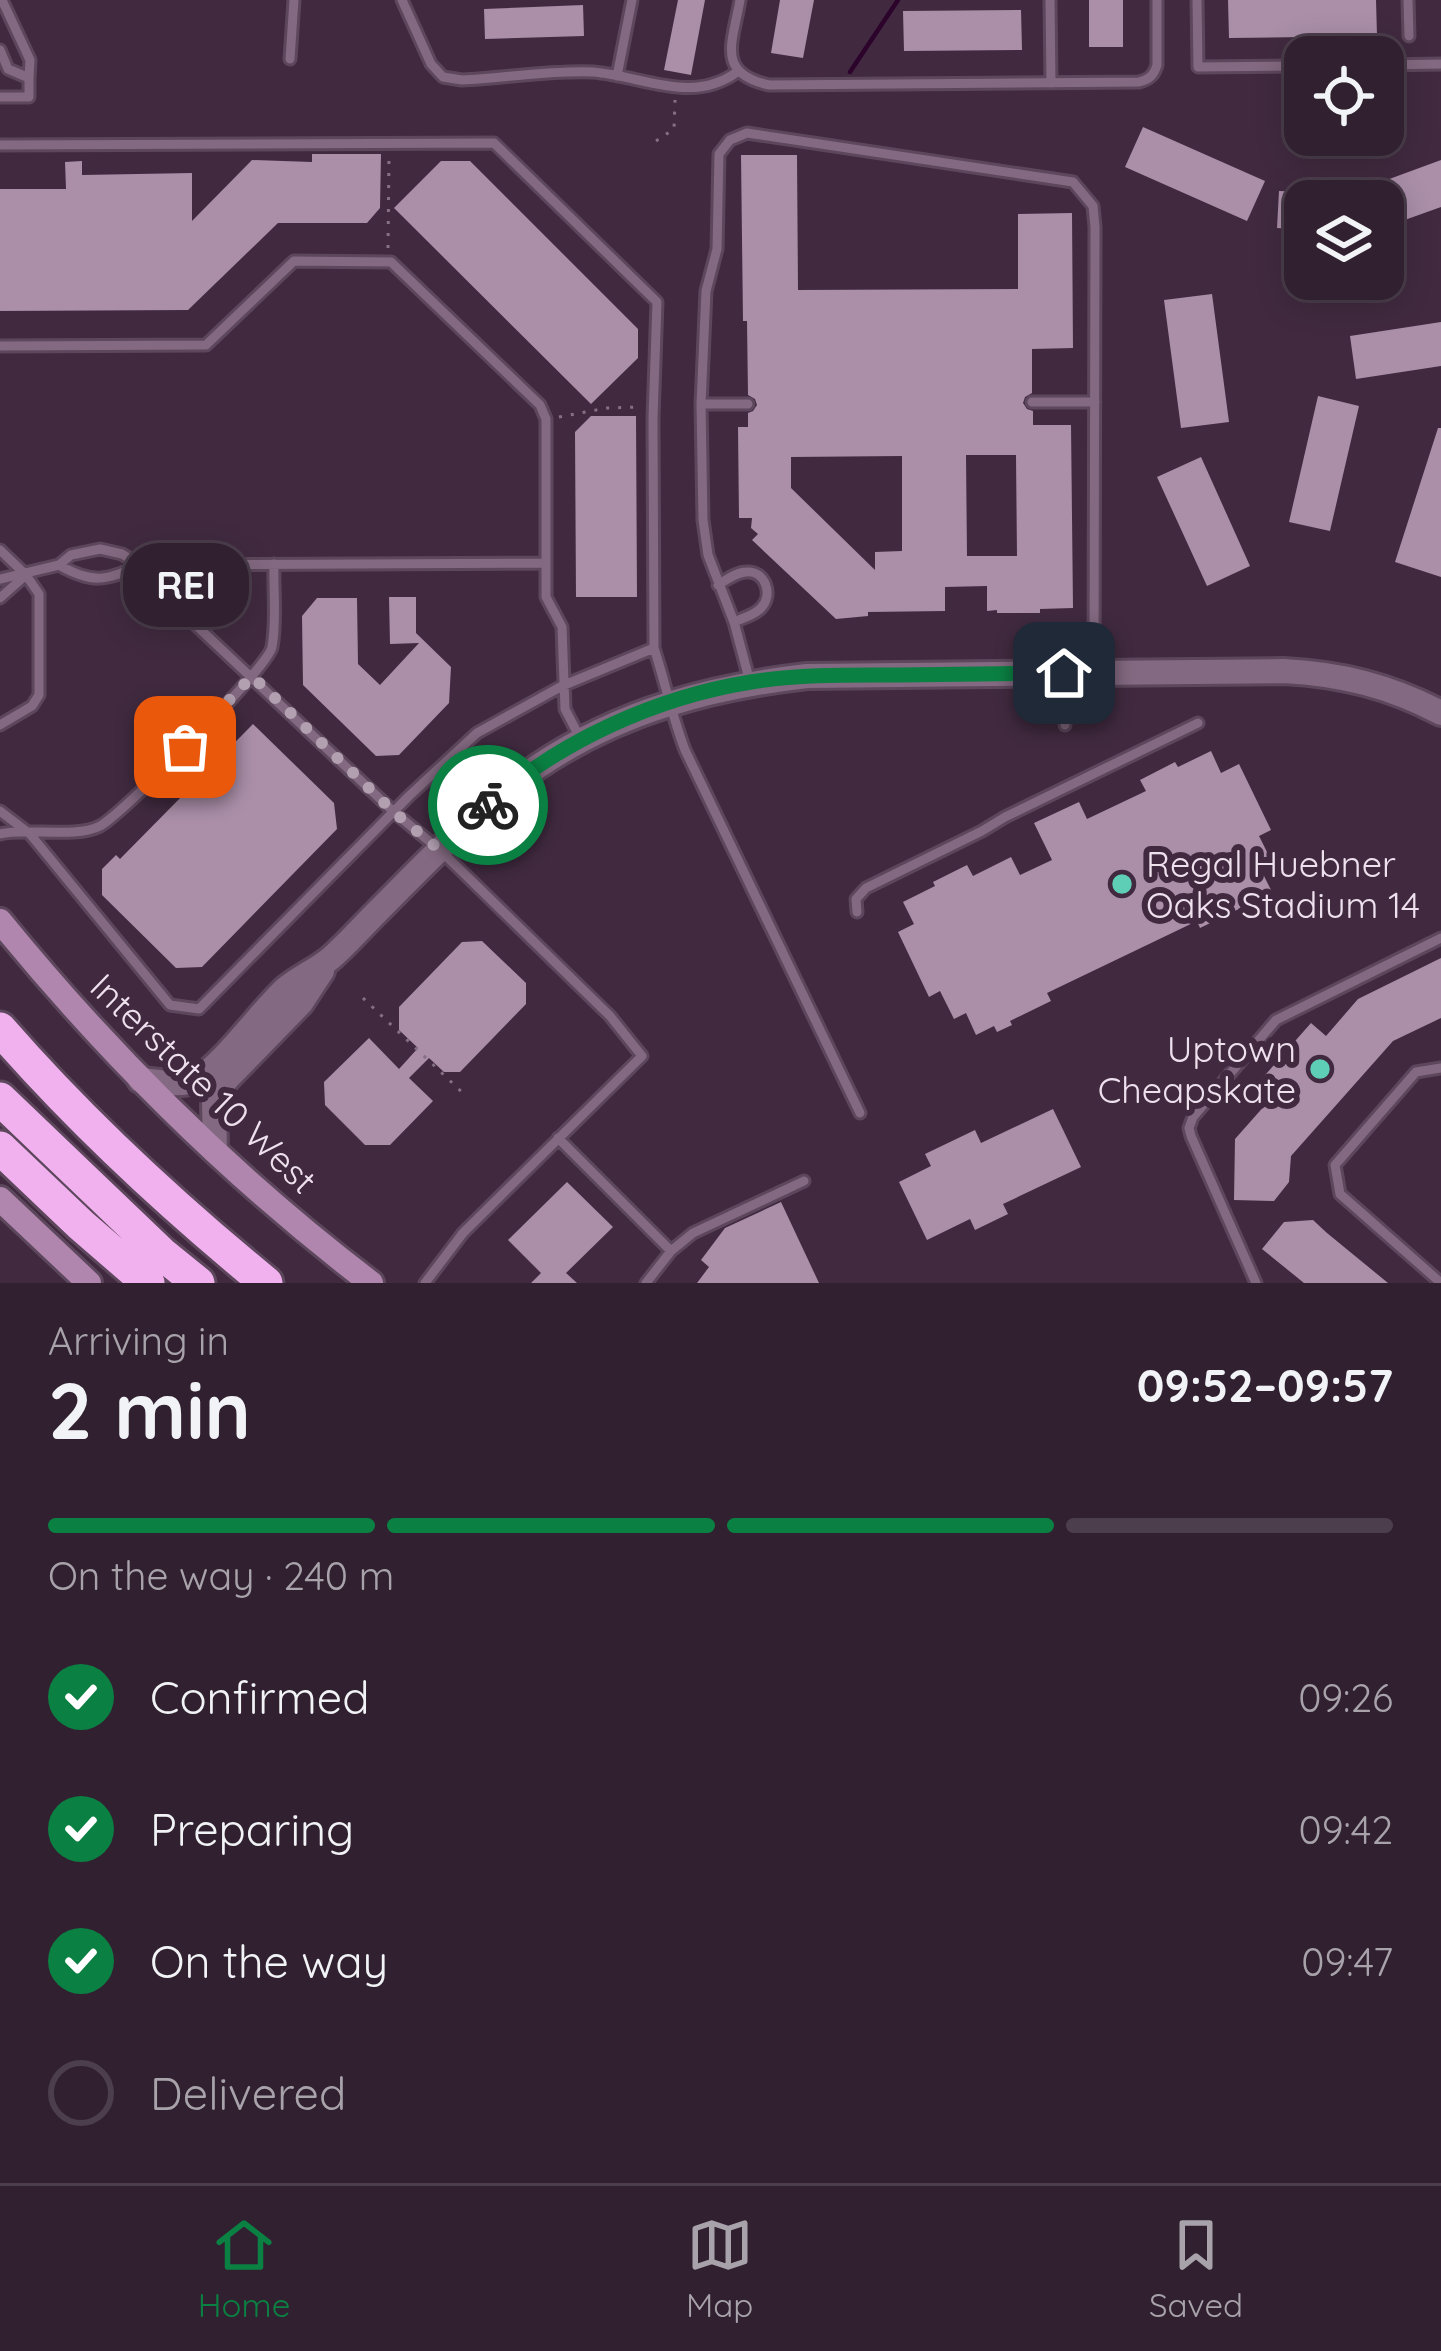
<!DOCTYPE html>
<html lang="en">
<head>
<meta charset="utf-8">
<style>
	body { margin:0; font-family:Quicksand,sans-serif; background:#3d2d3c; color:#f1f3f6; height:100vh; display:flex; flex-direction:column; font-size:45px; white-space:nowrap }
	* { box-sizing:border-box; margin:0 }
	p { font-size:39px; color:#a8a3ab }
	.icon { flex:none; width:66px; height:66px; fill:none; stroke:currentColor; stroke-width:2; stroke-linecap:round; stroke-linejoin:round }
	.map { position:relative; height:1283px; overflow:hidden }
	.details { display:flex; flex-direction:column; background:#312030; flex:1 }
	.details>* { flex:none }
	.controls { position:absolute; left:1284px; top:36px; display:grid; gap:24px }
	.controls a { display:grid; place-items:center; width:120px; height:120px; border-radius:24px; background:#312030; box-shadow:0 6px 30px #0003,0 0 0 3px #4c3e4c; font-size:60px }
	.pin { position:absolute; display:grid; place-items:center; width:102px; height:102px; color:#fff; margin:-51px; border-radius:24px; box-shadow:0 6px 18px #0006 }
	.courier { position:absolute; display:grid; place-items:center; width:120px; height:120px; margin:-60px; border:9px solid #0b8043; border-radius:50%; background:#fff; color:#222; box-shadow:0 3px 15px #0007 }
	.bubble { position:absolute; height:84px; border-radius:36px; background:#312030; box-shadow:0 6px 30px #0003,0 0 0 3px #4c3e4c; font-size:39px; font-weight:700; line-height:84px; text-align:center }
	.overview em { font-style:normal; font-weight:700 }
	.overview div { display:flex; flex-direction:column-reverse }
	.overview { display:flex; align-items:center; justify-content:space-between; height:204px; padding:0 48px }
	h1 { font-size:78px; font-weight:700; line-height:90px }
	.bar { display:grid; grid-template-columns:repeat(4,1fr); gap:18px 12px; align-content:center; height:144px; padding:0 48px }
	.bar i { height:15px; border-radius:9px; background:#4c3e4c }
	.bar .active { background:#0b8043 }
	.bar p { grid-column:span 4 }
	ol { padding:0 48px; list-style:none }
	li { display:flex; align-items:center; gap:36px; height:132px }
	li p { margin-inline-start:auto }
	li .icon { padding:12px; border-radius:50%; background:#0b8043; color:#fff; stroke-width:4 }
	li:last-child { color:#a8a3ab }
	li i { width:66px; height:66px; border:6px solid #4c3e4c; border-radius:50% }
	.tab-bar { display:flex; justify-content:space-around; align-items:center; height:168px; border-top:3px solid #4c3e4c; background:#312030; font-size:33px; color:#a8a3ab }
	.tab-bar a { display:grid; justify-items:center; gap:6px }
	.tab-bar .active { color:#0b8043 }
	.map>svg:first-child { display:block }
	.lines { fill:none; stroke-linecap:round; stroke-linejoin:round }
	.stream { stroke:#2b032b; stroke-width:4.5 }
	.building { fill:#ab8fa9; fill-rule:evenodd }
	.service-casing { stroke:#5d475c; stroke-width:15 }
	.tertiary-casing { stroke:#5d475c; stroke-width:30 }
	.secondary-casing { stroke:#5d475c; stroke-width:30 }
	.motorway-casing { stroke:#5d475c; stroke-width:39 }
	.path { stroke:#857184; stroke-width:3; stroke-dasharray:3 9; stroke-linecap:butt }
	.service { stroke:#836981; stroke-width:9 }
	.tertiary { stroke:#836981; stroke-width:24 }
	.secondary { stroke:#b086ae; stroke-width:24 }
	.motorway { stroke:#f1b1ee; stroke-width:33 }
	.done { stroke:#b2a0b1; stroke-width:12; stroke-dasharray:0 21.6 }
	.route { stroke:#0b8043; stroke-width:15 }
	.poi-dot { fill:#5eceb7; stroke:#412a40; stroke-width:4.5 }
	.labels { text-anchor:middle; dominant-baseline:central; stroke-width:12; stroke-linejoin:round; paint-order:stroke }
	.poi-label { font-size:36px; fill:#efe0ee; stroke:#412a40; text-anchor:start }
	.street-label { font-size:36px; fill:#efe0ee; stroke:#412a40 }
</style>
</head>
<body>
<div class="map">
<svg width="1441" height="1283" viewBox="0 0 1441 1283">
	<rect width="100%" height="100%" fill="#412a40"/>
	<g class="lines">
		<path class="stream" d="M 850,72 L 898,0"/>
	</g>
	<path class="building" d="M 678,0 L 705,0 L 691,75 L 664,70 Z
		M 780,0 L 814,0 L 803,58 L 771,53 Z
		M 1089,0 L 1123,0 L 1123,47 L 1089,47 Z
		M 1228,0 L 1376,0 L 1377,36 L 1229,38 Z
		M 583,5 L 584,36 L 485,39 L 484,9 Z
		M 1021,10 L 1022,50 L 904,51 L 903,11 Z
		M 1143,127 L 1265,181 L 1247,221 L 1125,167 Z
		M 312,154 L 381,154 L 380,208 L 367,223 L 278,223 L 188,310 L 0,311 L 0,189 L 66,189 L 65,162 L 82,161 L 82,175 L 192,173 L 192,221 L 252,160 L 312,162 Z
		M 741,155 L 797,155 L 798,290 L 1018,289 L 1018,214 L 1072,213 L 1073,348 L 1032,349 L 1032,393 L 1025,397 L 1023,403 L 1027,409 L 1033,411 L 1033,425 L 1071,425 L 1073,608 L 1040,609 L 1040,613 L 997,613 L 997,610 L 987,611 L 987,586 L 945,587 L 945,611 L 868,612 L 868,616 L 836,619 L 752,540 L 758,534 L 751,528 L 752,518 L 739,518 L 738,427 L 748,427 L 748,413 L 753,411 L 757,405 L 755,399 L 748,395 L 747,321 L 743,321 ZM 966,455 L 1016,455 L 1017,556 L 967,556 ZM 902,456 L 902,551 L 875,552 L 875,570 L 791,488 L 791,457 Z
		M 1441,160 L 1441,207 L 1388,226 L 1383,213 L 1383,201 L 1379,201 L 1373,185 Z
		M 441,161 L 470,161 L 638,329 L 638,358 L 591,404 L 394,208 Z
		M 1279,191 L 1305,192 L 1305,230 L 1277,228 Z
		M 1212,294 L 1229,422 L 1181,428 L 1164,300 Z
		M 1441,322 L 1441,366 L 1356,379 L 1350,336 Z
		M 1318,396 L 1359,406 L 1330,531 L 1289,522 Z
		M 591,416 L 636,416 L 637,597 L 576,597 L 575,432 Z
		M 1438,428 L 1441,428 L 1441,577 L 1395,562 Z
		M 1201,457 L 1250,566 L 1207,586 L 1157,477 Z
		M 389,597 L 416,597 L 416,633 L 451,667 L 449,703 L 399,755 L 376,756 L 303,685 L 302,616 L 317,598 L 357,598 L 358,664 L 380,685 L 419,643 L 390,644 Z
		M 253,724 L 334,803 L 337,829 L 202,967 L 176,968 L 102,895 L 102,869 L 116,855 L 120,859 Z
		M 1211,751 L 1221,773 L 1239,764 L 1271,830 L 1259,836 L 1272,862 L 1260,868 L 1271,890 L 1255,897 L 1258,904 L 1243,912 L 1241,908 L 1200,928 L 1197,921 L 1047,993 L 1051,1001 L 1010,1021 L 1012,1025 L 997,1032 L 994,1026 L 976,1035 L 966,1013 L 954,1019 L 940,991 L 929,997 L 898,932 L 914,924 L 903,902 L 935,886 L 933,882 L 967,865 L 973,876 L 1011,857 L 1020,875 L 1052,860 L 1034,823 L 1079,802 L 1087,819 L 1146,791 L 1140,780 L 1175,762 L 1178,767 Z
		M 482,941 L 526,983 L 526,1004 L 460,1072 L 444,1072 L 429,1058 L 409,1078 L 433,1101 L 390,1145 L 365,1145 L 325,1105 L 324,1082 L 369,1038 L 399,1069 L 418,1048 L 399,1030 L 399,1007 L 462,942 Z
		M 1441,958 L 1441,1018 L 1393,1041 L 1291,1156 L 1289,1182 L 1274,1201 L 1234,1200 L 1235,1139 L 1274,1095 L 1259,1082 L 1311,1023 L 1326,1036 L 1358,999 Z
		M 1053,1109 L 1081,1167 L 1003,1204 L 1008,1214 L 975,1230 L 970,1219 L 927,1240 L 899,1182 L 931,1166 L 925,1154 L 975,1130 L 981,1143 Z
		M 567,1182 L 613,1227 L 566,1273 L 577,1283 L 531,1283 L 541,1273 L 508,1240 Z
		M 781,1202 L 819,1283 L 697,1283 L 709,1267 L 701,1260 L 725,1228 Z
		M 1313,1220 L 1327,1233 L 1388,1283 L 1304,1283 L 1262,1249 L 1284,1222 Z"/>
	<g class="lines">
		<g class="service-casing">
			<path id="service" d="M 2,0 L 30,60 L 29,78
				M 402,0 L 431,64 L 443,77 L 462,80 C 503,78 553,70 593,72 C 643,76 692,105 737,72
				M 740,0 C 733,42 715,73 769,85 L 1139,82 C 1150,79 1154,75 1157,65 L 1157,0
				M 1050,0 L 1051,83
				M 1197,0 L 1198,67 L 1305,66
				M 1408,0 L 1409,36
				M 0,50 L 8,69 L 29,78 L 29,97 L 0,97
				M 290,59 L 294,0
				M 1383,65 L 1441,64
				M 617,76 L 632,0
				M 0,145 L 494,143 L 657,302 L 653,418 L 654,648 C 665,682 672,716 685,750 L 860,1113
				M 0,346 L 206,345 L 294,261 L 391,262 L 540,405 L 546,419 L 546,597 L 562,627 L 565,709 L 580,738
				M 1032,402 L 1095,402
				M 701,404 L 748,404
				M 0,550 L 26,575 L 39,594 L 39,695 L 32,706 L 0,725
				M 59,565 C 92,584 107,581 140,565 L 546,563
				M 0,579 L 59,565 L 71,555 L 100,549 L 122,554 L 140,565 L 148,580 L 395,813 L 440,850 L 610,1016 L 642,1056 L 463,1233 L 425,1283
				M 718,585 C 726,580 737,572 746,572 C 765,570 774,595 761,608 C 755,615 743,618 734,622
				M 0,598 L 26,575
				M 1064,676 L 1065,725
				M 750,682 L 734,622 L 708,555 L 703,520 L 701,404 L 706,291 L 717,249 L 719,154 L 730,140 L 747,133 L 1073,182 L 1093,206 L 1095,227 L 1094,670
				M 0,811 L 30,834 L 170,1005 L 199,1009 L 409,796 L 477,733 L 562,686 L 654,648
				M 0,834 C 26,827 75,839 100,826 C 123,814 269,666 272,647 C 277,621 273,590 274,564
				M 857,912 L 856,899 L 866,888 L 982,831 L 1005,817 L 1198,723
				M 558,1138 L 671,1251
				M 646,1283 L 671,1251 L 693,1233 L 804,1181
				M 1256,1283 L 1191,1136 L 1189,1128 L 1193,1117 L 1276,1020 L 1441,938
				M 1441,1283 L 1340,1194 L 1335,1165 L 1416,1072 L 1441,1068"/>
		</g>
		<g class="tertiary-casing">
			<path id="tertiary" d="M 140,1080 C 157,1081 179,1087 195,1080 C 222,1067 260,1012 285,989 C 299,977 317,970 331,958 C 347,944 361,928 376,913 C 428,861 479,806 540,765 C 621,711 711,687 807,676 L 1284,671 C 1341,674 1390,686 1441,713
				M 215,1151 L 214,1101 L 226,1080 L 301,1003 L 322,971"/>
		</g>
		<g class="secondary-casing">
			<path id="secondary" d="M 0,921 C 110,1056 233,1178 371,1283
				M 0,1199 L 89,1283"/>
		</g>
		<g class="motorway-casing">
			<path id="motorway" d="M 0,1029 C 81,1122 171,1205 266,1283
				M 0,1099 L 161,1253 L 198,1283
				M 0,1148 L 81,1225 L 148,1283"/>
		</g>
		<path class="path" d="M 656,141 L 674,129 L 675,100
			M 388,248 L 389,156
			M 559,417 L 607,408 L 639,407
			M 363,998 L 466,1096"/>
		<use href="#service" class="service"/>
		<use href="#tertiary" class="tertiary"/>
		<use href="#secondary" class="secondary"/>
		<use href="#motorway" class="motorway"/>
	</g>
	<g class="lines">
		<path class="done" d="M 185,747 L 252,676 L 395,813 L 440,850 L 488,805"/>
		<path class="route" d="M 488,805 C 559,741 657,697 751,682 C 800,674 849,675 898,675 C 953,674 1009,674 1064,673"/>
	</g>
	<g class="poi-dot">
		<circle cx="1122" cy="884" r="12"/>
		<circle cx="1320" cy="1069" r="12"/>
	</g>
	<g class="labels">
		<g class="poi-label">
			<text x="1146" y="863">Regal Huebner<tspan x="1146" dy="41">Oaks Stadium 14</tspan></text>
			<text x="1296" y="1048" text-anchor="end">Uptown<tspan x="1296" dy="41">Cheapskate</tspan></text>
		</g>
		<g class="street-label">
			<text transform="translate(204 1083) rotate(44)">Interstate 10 West</text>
		</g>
	</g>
</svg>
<div class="controls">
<a><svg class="icon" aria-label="locate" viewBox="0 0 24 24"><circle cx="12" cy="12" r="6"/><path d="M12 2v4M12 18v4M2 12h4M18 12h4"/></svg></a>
<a><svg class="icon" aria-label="layers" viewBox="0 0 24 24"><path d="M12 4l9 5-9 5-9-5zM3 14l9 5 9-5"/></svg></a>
</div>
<div class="pin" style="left:185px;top:747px;background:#ea580c"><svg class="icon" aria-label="bag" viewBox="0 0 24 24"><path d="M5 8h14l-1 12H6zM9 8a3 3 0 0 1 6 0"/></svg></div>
<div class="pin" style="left:1064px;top:673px;background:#1f2937"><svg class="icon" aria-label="home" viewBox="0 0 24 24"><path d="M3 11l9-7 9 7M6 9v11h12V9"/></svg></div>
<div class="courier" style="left:488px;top:805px"><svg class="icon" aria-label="bike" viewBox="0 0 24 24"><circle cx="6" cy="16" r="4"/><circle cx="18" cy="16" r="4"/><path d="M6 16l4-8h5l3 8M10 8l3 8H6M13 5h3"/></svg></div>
<div class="bubble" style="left:123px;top:543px;width:126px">REI</div>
</div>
<section class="details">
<div class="overview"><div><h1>2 min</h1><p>Arriving in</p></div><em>09:52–09:57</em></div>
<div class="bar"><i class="active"></i><i class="active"></i><i class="active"></i><i></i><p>On the way · 240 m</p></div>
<ol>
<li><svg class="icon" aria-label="check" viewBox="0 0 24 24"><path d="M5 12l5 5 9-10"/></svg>Confirmed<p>09:26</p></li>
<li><svg class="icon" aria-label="check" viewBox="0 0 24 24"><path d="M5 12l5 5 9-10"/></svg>Preparing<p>09:42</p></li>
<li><svg class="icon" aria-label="check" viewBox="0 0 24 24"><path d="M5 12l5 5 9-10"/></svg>On the way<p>09:47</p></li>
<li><i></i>Delivered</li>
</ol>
</section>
<nav class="tab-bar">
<a class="active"><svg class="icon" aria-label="home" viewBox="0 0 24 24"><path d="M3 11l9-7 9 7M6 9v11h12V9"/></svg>Home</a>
<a><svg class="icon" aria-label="map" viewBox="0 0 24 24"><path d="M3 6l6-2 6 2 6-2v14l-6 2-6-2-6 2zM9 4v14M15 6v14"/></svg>Map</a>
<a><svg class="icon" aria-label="saved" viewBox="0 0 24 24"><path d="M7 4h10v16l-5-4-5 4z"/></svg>Saved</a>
</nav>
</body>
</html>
